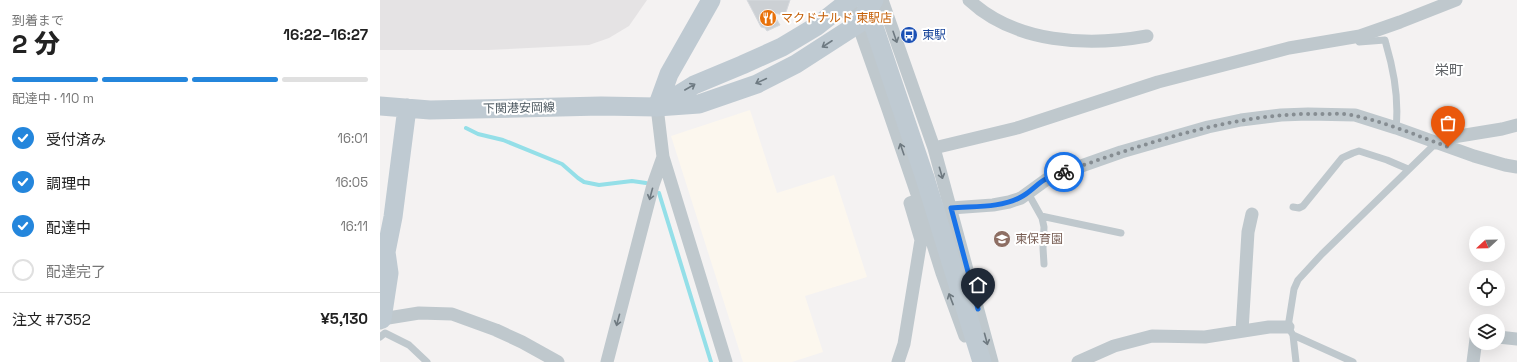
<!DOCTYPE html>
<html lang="ja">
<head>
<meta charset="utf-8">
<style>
	body { margin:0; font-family:"Space Grotesk","Noto Sans JP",sans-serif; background:#f6f6f6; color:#222; height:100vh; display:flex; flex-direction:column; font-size:15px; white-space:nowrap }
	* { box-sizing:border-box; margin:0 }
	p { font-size:13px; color:#767676 }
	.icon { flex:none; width:22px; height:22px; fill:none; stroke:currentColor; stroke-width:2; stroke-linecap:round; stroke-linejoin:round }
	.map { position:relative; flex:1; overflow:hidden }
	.details { display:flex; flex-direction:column; background:#fff; width:380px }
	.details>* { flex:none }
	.needle { width:26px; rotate:248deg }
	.buttons { position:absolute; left:1089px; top:226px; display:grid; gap:8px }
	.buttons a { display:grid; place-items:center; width:36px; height:36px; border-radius:50%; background:#fff; box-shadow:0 4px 16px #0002; font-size:20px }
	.pin { position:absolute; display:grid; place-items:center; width:34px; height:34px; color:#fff; margin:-41px -17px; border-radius:50% 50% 50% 0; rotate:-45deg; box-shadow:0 0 4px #0007 }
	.pin .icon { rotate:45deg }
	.courier { position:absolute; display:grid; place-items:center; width:40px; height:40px; margin:-20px; border:3px solid #1a73e8; border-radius:50%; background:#fff; color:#222; box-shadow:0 1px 5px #0007 }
	.head em { font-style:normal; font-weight:800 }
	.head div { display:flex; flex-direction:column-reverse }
	.head { display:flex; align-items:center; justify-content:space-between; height:68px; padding:0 12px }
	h1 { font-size:26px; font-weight:800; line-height:30px }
	.bar { display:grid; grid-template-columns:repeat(4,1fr); gap:6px 4px; align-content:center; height:48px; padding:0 12px }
	.bar i { height:5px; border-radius:3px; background:#e0e0e0 }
	.bar .on { background:#2486dc }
	.bar p { grid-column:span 4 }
	.line { display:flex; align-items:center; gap:10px; padding:0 12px; border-top:1px solid #e0e0e0 }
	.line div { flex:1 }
	ol { padding:0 12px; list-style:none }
	li { display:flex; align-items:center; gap:12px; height:44px }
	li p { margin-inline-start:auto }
	li .icon { padding:4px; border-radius:50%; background:#2486dc; color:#fff; stroke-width:4 }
	li:last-child { color:#767676 }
	li i { width:22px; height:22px; border:2px solid #e0e0e0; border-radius:50% }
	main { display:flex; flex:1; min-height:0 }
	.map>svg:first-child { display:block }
	.commercial { fill:#fcf7ee }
	.education { fill:#e5e3e4 }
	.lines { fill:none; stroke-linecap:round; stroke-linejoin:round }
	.stream { stroke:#94dfe8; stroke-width:4 }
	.building { fill:#ccd0d4; stroke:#d6d9dd }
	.lane { stroke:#bfc8cd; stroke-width:7 }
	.street { stroke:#bfc8cd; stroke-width:13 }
	.secondary { stroke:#bfcad2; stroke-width:19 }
	.secondary-bridge { stroke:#bfcad2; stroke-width:19 }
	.oneway { stroke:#6e7980 }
	.oneway2 { stroke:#6e7a82 }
	.done { stroke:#868d92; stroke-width:4; stroke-dasharray:0 7.2 }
	.route { stroke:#1a73e8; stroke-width:5 }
	.labels { text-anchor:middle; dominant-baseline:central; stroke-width:4; stroke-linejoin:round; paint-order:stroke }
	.food-label { font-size:12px; fill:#c56008; stroke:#fff; text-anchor:start }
	.transit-label { font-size:12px; fill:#164399; stroke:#fff; text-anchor:start }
	.street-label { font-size:12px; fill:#4b575f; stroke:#fff }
	.education-label { font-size:12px; fill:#785e54; stroke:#fff; text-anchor:start }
	.quarter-label { font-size:14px; fill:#5f6367; stroke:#fff }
</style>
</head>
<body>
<main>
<section class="details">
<div class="head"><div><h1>2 分</h1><p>到着まで</p></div><em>16:22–16:27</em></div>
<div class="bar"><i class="on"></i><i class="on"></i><i class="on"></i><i></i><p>配達中 · 110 m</p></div>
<ol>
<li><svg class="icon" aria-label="check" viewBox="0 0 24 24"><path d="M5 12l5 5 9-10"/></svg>受付済み<p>16:01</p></li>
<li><svg class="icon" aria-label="check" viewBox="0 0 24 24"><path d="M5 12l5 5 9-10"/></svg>調理中<p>16:05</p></li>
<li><svg class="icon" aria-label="check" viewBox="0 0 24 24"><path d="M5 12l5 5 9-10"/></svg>配達中<p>16:11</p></li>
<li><i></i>配達完了</li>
</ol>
<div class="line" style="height:52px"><div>注文 #7352</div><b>¥5,130</b></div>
</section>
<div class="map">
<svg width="1137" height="362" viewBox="0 0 1137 362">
	<rect width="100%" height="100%" fill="#f4f2f2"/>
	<path class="commercial" d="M 370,110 L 397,193 L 454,175 L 487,277 L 425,296 L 443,352 L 412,362 L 363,362 L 291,136 Z"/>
	<path class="education" d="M 0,0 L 267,0 L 249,26 L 229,38 L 209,45 L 108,50 L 0,50 Z"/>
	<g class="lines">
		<path class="stream" d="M 86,128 L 98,134 L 123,140 L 182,164 L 198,178 L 204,182 L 219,185 L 252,181 L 266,183
			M 279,193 L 331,362"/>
	</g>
	<path class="building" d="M 367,0 L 410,0 L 405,15 L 393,13 L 400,25 L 387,31 L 385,28 L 381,27 Z"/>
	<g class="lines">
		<path class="lane" d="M 977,38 L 979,42 L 1005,40 L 1006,44 C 1014,71 1019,100 1016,128
			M 648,193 L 662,218 L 664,227 L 663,248 L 664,264
			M 913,207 L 919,208 L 923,206 L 962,158 L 973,153 L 979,151 L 1007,160 L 1028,169
			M 661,216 L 741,233
			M 913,335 L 973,362
			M 0,337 L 5,333 L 29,345 L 47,362
			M 916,362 L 913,335 L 908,327 L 914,289 L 918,280 L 942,254 L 1056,143"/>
		<path class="street" d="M 468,0 L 478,24 L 508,109 L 539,200 L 562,273 L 585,336
			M 502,0 L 554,148 L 612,362
			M 589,0 C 635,43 707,47 767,36
			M 277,107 L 283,157 L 346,362
			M 1056,143 L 1073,137 L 1122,129 L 1137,125
			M 554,148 L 637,128 L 778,82 L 909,48 L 980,36 L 1020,22 L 1076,0
			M 571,208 L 613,205 L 629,202 L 641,198 L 670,177 L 741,152 L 828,127 L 861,120 L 901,115 L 928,114 L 975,115 L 1016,128 L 1094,156 L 1125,165 L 1137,167
			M 0,323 L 2,319 L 39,313 L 72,314 L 116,330 L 142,342 L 178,362
			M 862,331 L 868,232 L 872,214
			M 1118,337 L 1137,339
			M 227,362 L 273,185 L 283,157
			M 518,362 L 524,344 L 541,240 L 530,203 L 539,200
			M 698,362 L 734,346 L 772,336 L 825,337 L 889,327 L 908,327
			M 1093,362 L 1096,339"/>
		<path class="secondary" d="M 0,106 L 50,110 L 221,106 L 277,107 L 319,104 L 377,84 L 416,64 L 478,24 L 494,0
			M 280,106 L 314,85 L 362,65 L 402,47 L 437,26 L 470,0
			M 277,107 L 289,74 L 331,0
			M 545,178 L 602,362
			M 2,319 L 9,273 L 6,252 L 13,217 L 27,108"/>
		<path class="secondary-bridge" d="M 485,0 L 545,178"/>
	</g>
	<defs><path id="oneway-shaft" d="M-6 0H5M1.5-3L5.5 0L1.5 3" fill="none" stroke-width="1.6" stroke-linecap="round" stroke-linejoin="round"/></defs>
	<g class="oneway">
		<use href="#oneway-shaft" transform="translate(515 37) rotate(71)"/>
		<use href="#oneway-shaft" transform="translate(522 149) rotate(-109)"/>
		<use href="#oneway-shaft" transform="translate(561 173) rotate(74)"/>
		<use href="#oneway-shaft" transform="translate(271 194) rotate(105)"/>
		<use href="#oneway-shaft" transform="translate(571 299) rotate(-111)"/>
		<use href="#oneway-shaft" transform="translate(238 320) rotate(105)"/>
		<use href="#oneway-shaft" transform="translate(606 339) rotate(75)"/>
	</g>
	<g class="oneway2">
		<use href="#oneway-shaft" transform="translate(447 44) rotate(147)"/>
		<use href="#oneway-shaft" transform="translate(381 81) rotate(155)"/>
		<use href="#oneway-shaft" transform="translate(310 87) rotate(-30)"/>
	</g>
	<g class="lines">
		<path class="done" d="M 684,172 C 763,144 856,112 940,114 C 952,114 965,113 976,116 C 1008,123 1038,136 1068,147"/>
		<path class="route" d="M 598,309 L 571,208 C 594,206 621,208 641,197 C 649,193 654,187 661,182 C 668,177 676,175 684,172"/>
	</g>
	<defs>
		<g id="restaurant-disc" transform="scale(0.9)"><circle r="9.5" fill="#e8710a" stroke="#fff"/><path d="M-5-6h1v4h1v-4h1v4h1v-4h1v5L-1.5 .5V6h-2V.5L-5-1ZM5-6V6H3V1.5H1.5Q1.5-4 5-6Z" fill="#fff"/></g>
		<g id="bus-disc" transform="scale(0.9)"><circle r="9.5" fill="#1a4fb4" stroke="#fff"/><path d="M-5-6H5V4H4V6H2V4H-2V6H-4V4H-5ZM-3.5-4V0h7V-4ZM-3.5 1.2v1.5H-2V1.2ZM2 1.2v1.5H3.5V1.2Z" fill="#fff"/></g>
		<g id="school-disc" transform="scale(0.9)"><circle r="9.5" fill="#8d6e63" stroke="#fff"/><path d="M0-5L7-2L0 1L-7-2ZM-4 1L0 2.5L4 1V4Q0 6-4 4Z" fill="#fff"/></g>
	</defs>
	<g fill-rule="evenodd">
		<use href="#restaurant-disc" x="388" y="18"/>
		<use href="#bus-disc" x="529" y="35"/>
		<use href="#school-disc" x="622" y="239"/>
	</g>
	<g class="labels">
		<g class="food-label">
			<text x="401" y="18">マクドナルド 東駅店</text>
		</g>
		<g class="transit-label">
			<text x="542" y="35">東駅</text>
		</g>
		<g class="street-label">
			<text transform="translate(139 108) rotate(-1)">下関港安岡線</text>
		</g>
		<g class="education-label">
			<text x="635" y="239">東保育園</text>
		</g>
		<g class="quarter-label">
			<text x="1069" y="70">栄町</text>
		</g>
	</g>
</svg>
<div class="buttons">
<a><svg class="needle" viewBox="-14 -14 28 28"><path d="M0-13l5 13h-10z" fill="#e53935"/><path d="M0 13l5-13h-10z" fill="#767676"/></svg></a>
<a><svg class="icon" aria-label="locate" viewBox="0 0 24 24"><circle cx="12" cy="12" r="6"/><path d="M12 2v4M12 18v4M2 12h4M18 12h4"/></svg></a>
<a><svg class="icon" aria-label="layers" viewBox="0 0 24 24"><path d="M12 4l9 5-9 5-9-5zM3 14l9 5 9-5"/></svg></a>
</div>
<div class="pin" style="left:1068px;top:147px;background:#ea580c"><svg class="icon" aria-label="bag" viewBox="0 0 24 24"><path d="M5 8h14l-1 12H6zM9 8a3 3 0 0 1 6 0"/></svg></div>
<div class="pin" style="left:598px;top:309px;background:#1f2937"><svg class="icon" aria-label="home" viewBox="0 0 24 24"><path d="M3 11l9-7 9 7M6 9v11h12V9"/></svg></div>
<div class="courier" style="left:684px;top:172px"><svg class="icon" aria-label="bike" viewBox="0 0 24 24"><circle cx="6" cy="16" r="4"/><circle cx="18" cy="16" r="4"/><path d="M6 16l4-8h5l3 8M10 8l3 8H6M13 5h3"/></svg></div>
</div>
</main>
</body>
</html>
